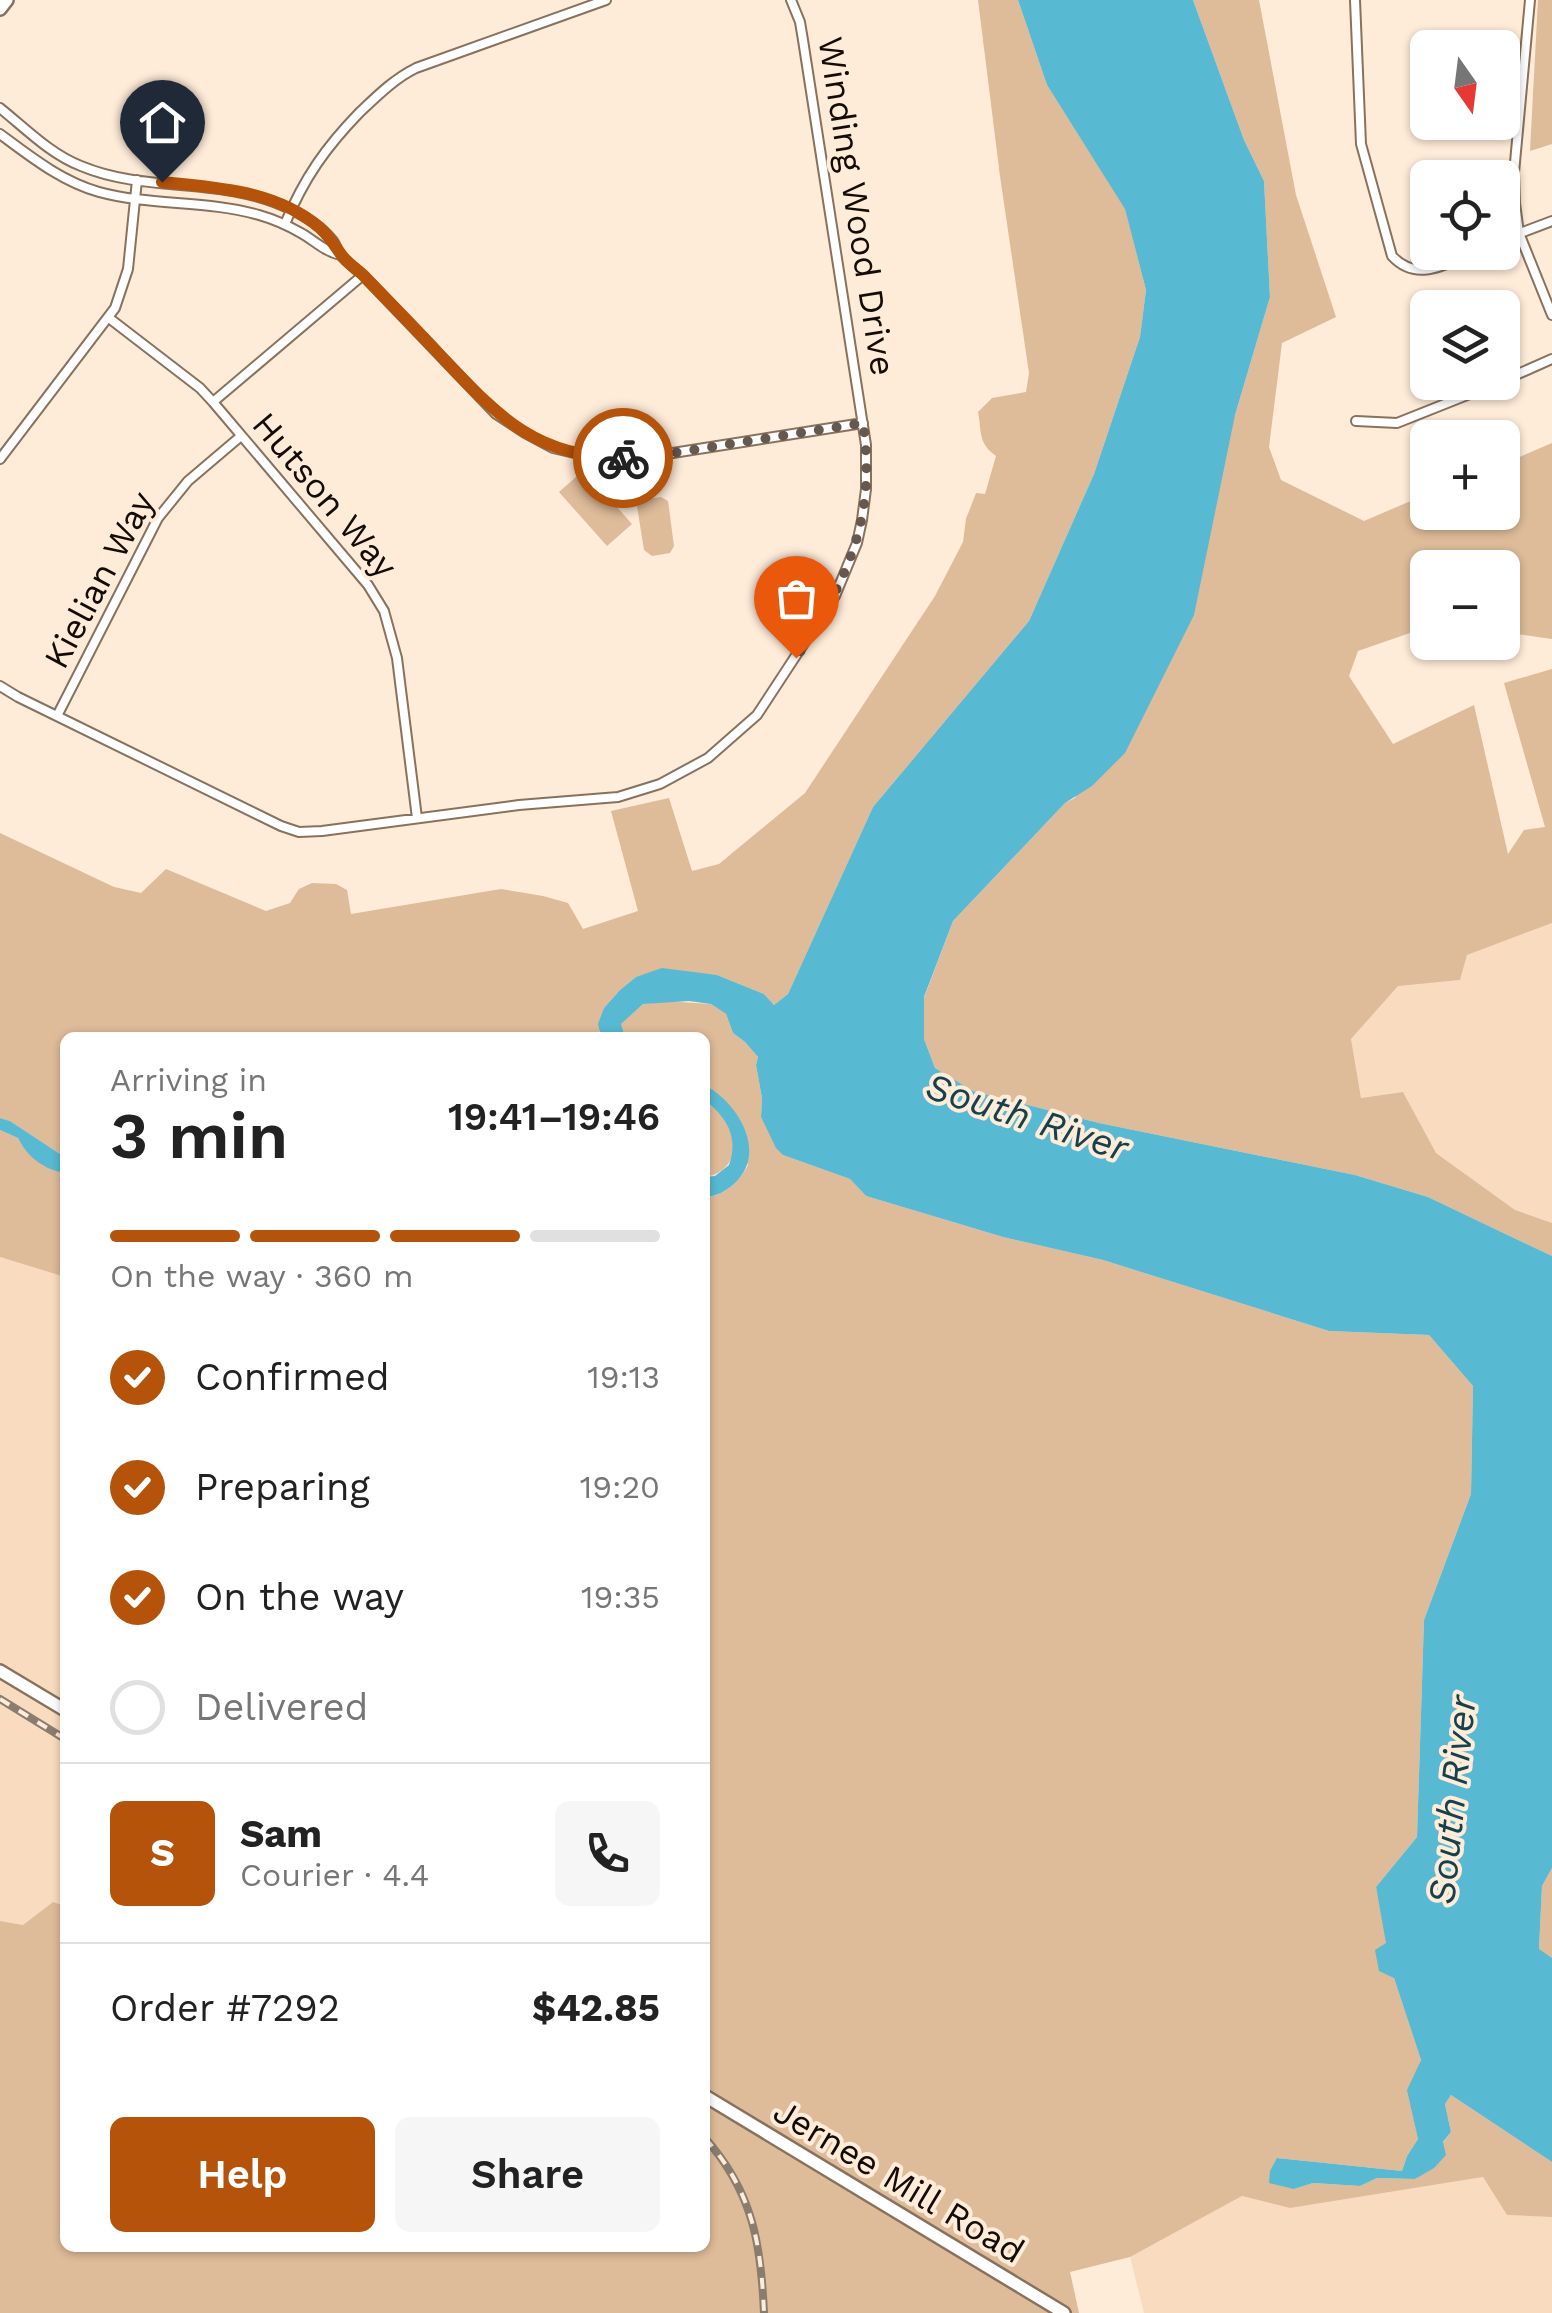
<!DOCTYPE html>
<html lang="en">
<head>
<meta charset="utf-8">
<style>
	body { margin:0; font-family:"Work Sans",sans-serif; background:#f6f6f6; color:#222; height:100vh; display:flex; flex-direction:column; font-size:38px; white-space:nowrap }
	* { box-sizing:border-box; margin:0 }
	p { font-size:32px; color:#767676 }
	.icon { flex:none; width:55px; height:55px; fill:none; stroke:currentColor; stroke-width:2; stroke-linecap:round; stroke-linejoin:round }
	.map { position:relative; flex:1; overflow:hidden }
	.sheet { position:absolute; left:60px; top:1032px; width:650px; height:1220px; display:flex; flex-direction:column; background:#fff; border-radius:15px; box-shadow:0 2px 8px #0004 }
	.sheet>* { flex:none }
	.needle { width:65px; rotate:166deg }
	.tools { position:absolute; left:1410px; top:30px; display:grid; gap:20px }
	.tools a { display:grid; place-items:center; width:110px; height:110px; border-radius:15px; background:#fff; box-shadow:0 2px 8px #0004; font-size:50px }
	.pin { position:absolute; display:grid; place-items:center; width:85px; height:85px; color:#fff; margin:-102px -42px; border-radius:50% 50% 50% 0; rotate:-45deg; box-shadow:0 0 10px #0007 }
	.pin .icon { rotate:45deg }
	.courier { position:absolute; display:grid; place-items:center; width:100px; height:100px; margin:-50px; border:8px solid #b45309; border-radius:50%; background:#fff; color:#222; box-shadow:0 2px 12px #0007 }
	.overview em { font-style:normal; font-weight:600 }
	.overview div { display:flex; flex-direction:column-reverse }
	.overview { display:flex; align-items:center; justify-content:space-between; height:170px; padding:0 50px }
	h1 { font-size:65px; font-weight:600; line-height:75px }
	.bar { display:grid; grid-template-columns:repeat(4,1fr); gap:15px 10px; align-content:center; height:120px; padding:0 50px }
	.bar i { height:12px; border-radius:8px; background:#e0e0e0 }
	.bar .selected { background:#b45309 }
	.bar p { grid-column:span 4 }
	.line { display:flex; align-items:center; gap:25px; padding:0 50px; border-top:2px solid #e0e0e0 }
	.line div { flex:1 }
	.round { display:grid; place-items:center; flex:none; width:105px; height:105px; border-radius:15px; background:#f6f6f6 }
	ol { padding:0 50px; list-style:none }
	li { display:flex; align-items:center; gap:30px; height:110px }
	li p { margin-inline-start:auto }
	li .icon { padding:10px; border-radius:50%; background:#b45309; color:#fff; stroke-width:4 }
	li:last-child { color:#767676 }
	li i { width:55px; height:55px; border:5px solid #e0e0e0; border-radius:50% }
	.button { display:flex; gap:20px; margin-top:auto; padding:20px 50px }
	.button a { flex:1; height:115px; border-radius:15px; background:#b45309; color:#fff; font-size:40px; font-weight:600; line-height:115px; text-align:center }
	.button a+a { background:#f6f6f6; color:#222 }
	.map>svg:first-child { display:block }
	.built { fill:#f9dbbf }
	.green { fill:#debb99 }
	.water { fill:#58b9d2 }
	.lines { fill:none; stroke-linecap:round; stroke-linejoin:round }
	.street-casing { stroke:#88725e; stroke-width:12 }
	.secondary-casing { stroke:#88725e; stroke-width:16 }
	.street { stroke:#fff; stroke-width:8 }
	.secondary { stroke:#fff; stroke-width:11 }
	.rail-casing { stroke:#8a7d70; stroke-width:8 }
	.rail { stroke:#feebd8; stroke-width:4; stroke-dasharray:11; stroke-linecap:butt }
	.done { stroke:#65594f; stroke-width:10; stroke-dasharray:0 18 }
	.route { stroke:#b45309; stroke-width:12 }
	.labels { text-anchor:middle; dominant-baseline:central; stroke-width:8; stroke-linejoin:round; paint-order:stroke }
	.street-label { font-size:35px; fill:#130b05; stroke:#feebd8 }
	.water-label { font-size:38px; font-style:italic; fill:#15414c; stroke:#feebd8 }
</style>
</head>
<body>
<div class="map">
<svg width="1552" height="2313" viewBox="0 0 1552 2313">
	<rect width="100%" height="100%" fill="#feebd8"/>
	<path class="built" d="M 1552,923 L 1552,1223 L 1515,1210 L 1436,1153 L 1403,1092 L 1361,1098 L 1351,1039 L 1398,985 L 1460,980 L 1467,955 Z
		M 0,1257 L 65,1277 L 65,1906 L 53,1902 L 23,1925 L 0,1921 Z
		M 1483,2177 L 1507,2215 L 1552,2217 L 1552,2313 L 1144,2313 L 1130,2257 L 1242,2196 L 1290,2208 Z"/>
	<path class="green" d="M 978,0 L 1018,0 L 1047,85 L 1125,208 L 1146,290 L 1140,337 L 1094,474 L 1029,621 L 873,807 L 788,994 L 774,1005 L 764,994 L 717,975 L 693,973 L 636,977 L 620,990 L 604,1008 L 599,1034 L 601,1037 L 65,1038 L 65,1154 L 60,1154 L 10,1121 L 0,1118 L 0,833 L 114,887 L 141,893 L 166,869 L 266,911 L 290,903 L 299,889 L 312,883 L 336,884 L 347,890 L 351,914 L 501,889 L 543,896 L 568,903 L 583,929 L 638,911 L 611,811 L 669,798 L 692,871 L 719,864 L 805,793 L 935,596 L 963,542 L 966,519 L 976,493 L 985,494 L 996,456 C 978,443 982,433 978,412 L 992,398 L 1026,392 L 1029,373 L 1000,176 Z
		M 1193,0 L 1259,0 L 1296,195 L 1336,317 L 1282,343 L 1269,447 L 1281,480 L 1364,521 L 1427,494 L 1428,512 L 1502,512 L 1503,464 L 1552,443 L 1552,639 L 1503,632 L 1502,568 L 1428,568 L 1427,627 L 1358,651 L 1349,676 L 1393,744 L 1474,705 L 1508,854 L 1524,830 L 1545,827 L 1504,683 L 1552,669 L 1552,923 L 1467,955 L 1460,980 L 1398,986 L 1351,1039 L 1361,1098 L 1403,1092 L 1436,1153 L 1515,1210 L 1552,1223 L 1552,1256 L 1428,1197 L 1355,1175 L 1099,1123 L 973,1091 L 935,1068 L 924,1039 L 924,998 L 953,921 L 1065,803 L 1075,798 L 1235,415 L 1270,297 L 1264,181 L 1244,140 Z
		M 1538,0 L 1552,0 L 1552,144 L 1530,151 Z
		M 584,470 L 632,524 L 607,546 L 559,492 Z
		M 661,497 L 668,501 L 674,546 L 670,553 L 652,556 L 644,550 L 637,506 L 642,500 Z
		M 665,1001 L 711,1004 L 726,1014 L 733,1033 L 745,1042 L 758,1057 L 756,1065 L 762,1098 L 761,1117 L 783,1155 L 850,1179 L 866,1196 L 1003,1237 L 1103,1260 L 1329,1331 L 1429,1335 L 1473,1386 L 1471,1494 L 1424,1620 L 1417,1837 L 1376,1887 L 1394,1978 L 1421,2060 L 1408,2090 L 1418,2139 L 1407,2156 L 1402,2171 L 1277,2158 L 1294,2189 L 1313,2183 L 1360,2186 L 1377,2178 L 1416,2179 L 1451,2132 L 1445,2104 L 1451,2095 L 1552,2162 L 1552,2217 L 1507,2215 L 1483,2177 L 1290,2208 L 1242,2196 L 1130,2257 L 1070,2272 L 1079,2313 L 0,2313 L 0,1921 L 23,1925 L 53,1902 L 65,1906 L 65,2248 L 705,2248 L 705,1197 C 725,1196 739,1182 748,1165 L 711,1088 L 705,1085 L 705,1038 L 625,1037 L 620,1024 L 643,1004 Z
		M 705,1100 C 716,1109 728,1119 732,1133 C 739,1155 727,1174 705,1177 Z
		M 0,1130 L 18,1138 C 26,1155 47,1170 65,1173 L 65,1277 L 0,1257 Z
		M 1552,1868 L 1552,1958 L 1539,1950 L 1542,1886 Z"/>
	<path class="water" d="M 1018,0 L 1193,0 L 1244,140 L 1264,181 L 1270,297 L 1235,415 L 1194,615 L 1125,753 L 1092,786 L 1065,803 L 953,921 L 924,997 L 924,1039 L 935,1068 L 973,1091 L 1099,1123 L 1355,1175 L 1428,1197 L 1552,1256 L 1552,1868 L 1542,1886 L 1539,1949 L 1552,1958 L 1552,2162 L 1451,2095 L 1445,2104 L 1451,2132 L 1443,2142 L 1446,2155 L 1434,2168 L 1415,2179 L 1377,2178 L 1360,2186 L 1313,2183 L 1294,2189 L 1269,2183 L 1270,2171 L 1277,2158 L 1402,2171 L 1407,2156 L 1418,2139 L 1407,2090 L 1421,2060 L 1394,1978 L 1379,1971 L 1375,1950 L 1386,1943 L 1376,1887 L 1417,1837 L 1424,1620 L 1471,1494 L 1473,1386 L 1429,1335 L 1329,1331 L 1103,1260 L 1003,1237 L 866,1196 L 850,1179 L 783,1155 L 776,1148 L 761,1117 L 762,1098 L 756,1065 L 758,1057 L 745,1042 L 733,1033 L 726,1014 L 711,1004 L 689,1001 L 643,1004 L 621,1024 L 625,1037 L 601,1037 L 598,1024 L 604,1008 L 620,990 L 636,977 L 662,968 L 717,975 L 764,994 L 774,1005 L 788,994 L 873,807 L 1029,621 L 1094,474 L 1140,337 L 1146,290 L 1125,209 L 1047,85 Z
		M 705,1085 C 739,1104 768,1153 734,1184 C 725,1192 717,1196 705,1197 L 705,1177 L 715,1176 L 729,1165 C 739,1137 727,1118 705,1100 Z
		M 0,1118 L 10,1121 L 60,1154 L 65,1154 L 65,1173 C 45,1170 27,1157 18,1138 L 0,1130 Z"/>
	<g class="lines">
		<g class="street-casing">
			<path id="street" d="M 1355,0 L 1361,144 L 1392,256 C 1417,283 1446,264 1473,252
				M 1530,0 L 1514,173 L 1515,203 L 1519,233 L 1552,315
				M 0,108 C 25,128 50,154 81,166 C 148,194 224,176 290,209 C 306,216 323,228 333,241 C 336,245 337,250 340,254 C 346,262 356,269 363,275 L 496,414 L 525,433 L 553,448 L 587,456 L 641,458 L 863,423
				M 0,134 C 31,157 61,181 99,192 C 151,206 207,200 259,215 C 273,219 287,225 301,233 C 315,241 324,251 340,255
				M 285,224 C 304,178 326,147 360,112 C 378,95 394,79 416,68 L 606,0
				M 1502,240 L 1552,221
				M 109,318 L 200,388 L 213,402 L 368,585 L 384,611 L 397,658 L 417,818
				M 1502,381 L 1552,359
				M 213,402 L 363,275
				M 1356,421 L 1397,423 L 1500,382
				M 0,459 L 115,308 L 128,269 L 137,180
				M 0,686 L 18,697 L 281,826 L 299,832 L 322,831 L 519,805 L 618,797 L 660,784 L 708,758 L 757,715 L 835,596 L 857,543 L 862,520 L 866,489 L 866,445 L 803,40 L 800,22 L 791,0
				M 57,716 L 158,518 L 188,481 L 241,436"/>
		</g>
		<g class="secondary-casing">
			<path id="secondary" d="M 0,9 L 7,0
				M 0,1671 L 65,1710
				M 705,2096 L 1064,2313"/>
		</g>
		<use href="#street" class="street"/>
		<use href="#secondary" class="secondary"/>
		<g class="rail-casing">
			<path id="rail" d="M 0,1699 L 65,1739
				M 705,2138 C 753,2192 761,2244 764,2313"/>
		</g>
		<use href="#rail" class="rail"/>
	</g>
	<g class="lines">
		<path class="done" d="M 623,458 L 642,458 L 863,423 C 877,519 847,580 796,658"/>
		<path class="route" d="M 162,182 C 217,188 276,190 320,228 C 329,236 333,243 340,253 C 345,261 355,268 363,275 C 388,301 414,327 439,354 C 495,413 534,458 623,458"/>
	</g>
	<g class="labels">
		<g class="street-label">
			<text transform="translate(857 206) rotate(81)">Winding Wood Drive</text>
			<text transform="translate(325 495) rotate(50)">Hutson Way</text>
			<text transform="translate(99 580) rotate(-62)">Kielian Way</text>
			<text transform="translate(899 2181) rotate(31)">Jernee Mill Road</text>
		</g>
		<g class="water-label">
			<text transform="translate(1027 1117) rotate(18)">South River</text>
			<text transform="translate(1452 1800) rotate(-84)">South River</text>
		</g>
	</g>
</svg>
<div class="tools">
<a><svg class="needle" viewBox="-14 -14 28 28"><path d="M0-13l5 13h-10z" fill="#e53935"/><path d="M0 13l5-13h-10z" fill="#767676"/></svg></a>
<a><svg class="icon" aria-label="locate" viewBox="0 0 24 24"><circle cx="12" cy="12" r="6"/><path d="M12 2v4M12 18v4M2 12h4M18 12h4"/></svg></a>
<a><svg class="icon" aria-label="layers" viewBox="0 0 24 24"><path d="M12 4l9 5-9 5-9-5zM3 14l9 5 9-5"/></svg></a>
<a>+</a>
<a>−</a>
</div>
<div class="pin" style="left:796px;top:658px;background:#ea580c"><svg class="icon" aria-label="bag" viewBox="0 0 24 24"><path d="M5 8h14l-1 12H6zM9 8a3 3 0 0 1 6 0"/></svg></div>
<div class="pin" style="left:162px;top:182px;background:#1f2937"><svg class="icon" aria-label="home" viewBox="0 0 24 24"><path d="M3 11l9-7 9 7M6 9v11h12V9"/></svg></div>
<div class="courier" style="left:623px;top:458px"><svg class="icon" aria-label="bike" viewBox="0 0 24 24"><circle cx="6" cy="16" r="4"/><circle cx="18" cy="16" r="4"/><path d="M6 16l4-8h5l3 8M10 8l3 8H6M13 5h3"/></svg></div>
<section class="sheet">
<div class="overview"><div><h1>3 min</h1><p>Arriving in</p></div><em>19:41–19:46</em></div>
<div class="bar"><i class="selected"></i><i class="selected"></i><i class="selected"></i><i></i><p>On the way · 360 m</p></div>
<ol>
<li><svg class="icon" aria-label="check" viewBox="0 0 24 24"><path d="M5 12l5 5 9-10"/></svg>Confirmed<p>19:13</p></li>
<li><svg class="icon" aria-label="check" viewBox="0 0 24 24"><path d="M5 12l5 5 9-10"/></svg>Preparing<p>19:20</p></li>
<li><svg class="icon" aria-label="check" viewBox="0 0 24 24"><path d="M5 12l5 5 9-10"/></svg>On the way<p>19:35</p></li>
<li><i></i>Delivered</li>
</ol>
<div class="line" style="height:180px"><b class="round" style="background:#b45309;color:#fff">S</b><div><b>Sam</b><p>Courier · 4.4</p></div><a class="round"><svg class="icon" aria-label="phone" viewBox="0 0 24 24"><path d="M5 4h4l2 5-3 2q2 4 5 5l2-3 5 2v4C11 20 4 13 5 4z"/></svg></a></div>
<div class="line" style="height:130px"><div>Order #7292</div><b>$42.85</b></div>
<div class="button"><a>Help</a><a>Share</a></div>
</section>
</div>
</body>
</html>
